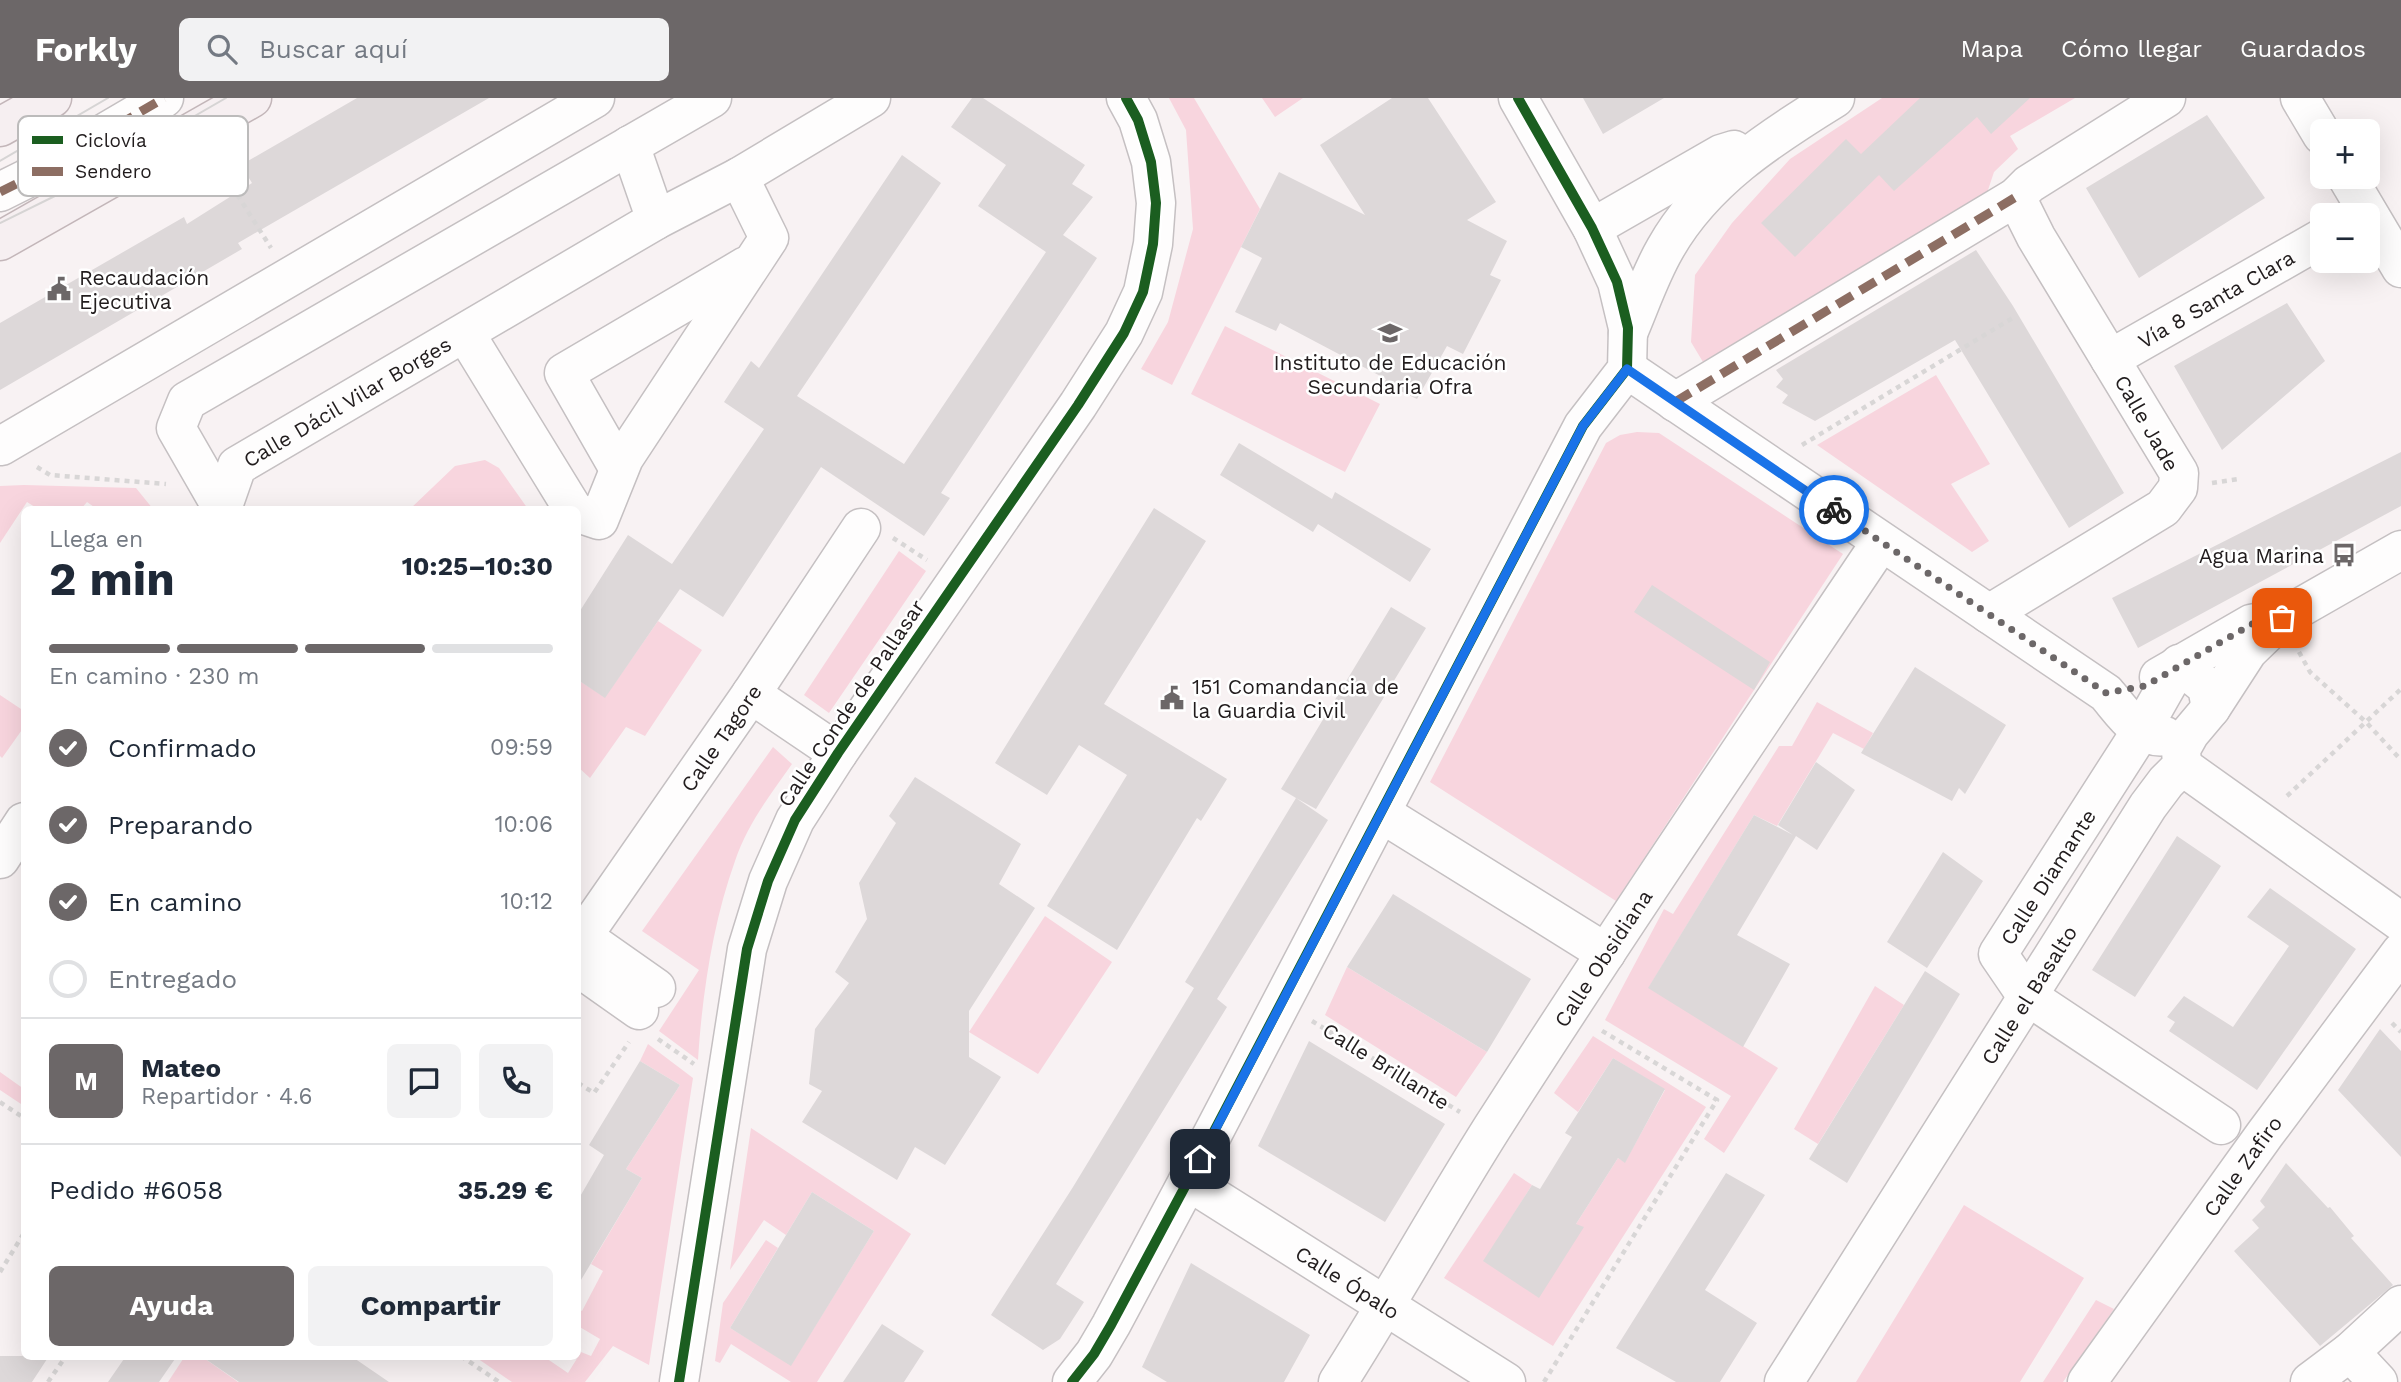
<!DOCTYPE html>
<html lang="es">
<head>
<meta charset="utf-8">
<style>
	body { margin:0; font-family:"Work Sans",sans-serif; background:#f2f2f3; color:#1f2937; height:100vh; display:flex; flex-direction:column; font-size:26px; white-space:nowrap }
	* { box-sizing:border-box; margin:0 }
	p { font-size:23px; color:#747a83 }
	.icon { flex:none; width:38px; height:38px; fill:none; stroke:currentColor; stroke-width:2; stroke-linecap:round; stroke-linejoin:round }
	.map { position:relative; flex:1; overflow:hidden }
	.side { position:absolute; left:21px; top:408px; width:560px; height:854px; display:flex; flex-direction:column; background:#fff; border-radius:10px; box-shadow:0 7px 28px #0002 }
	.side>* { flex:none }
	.tools { position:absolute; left:2310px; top:21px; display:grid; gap:14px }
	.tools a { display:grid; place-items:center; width:70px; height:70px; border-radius:10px; background:#fff; box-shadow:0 7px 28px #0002; font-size:35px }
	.pin { position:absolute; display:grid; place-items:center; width:60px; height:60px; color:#fff; margin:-30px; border-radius:14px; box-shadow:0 4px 10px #0006 }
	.courier { position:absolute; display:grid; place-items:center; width:70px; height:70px; margin:-35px; border:5px solid #1a73e8; border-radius:50%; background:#fff; color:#222; box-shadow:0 2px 9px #0007 }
	.head em { font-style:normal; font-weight:700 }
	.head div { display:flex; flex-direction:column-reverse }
	.head { display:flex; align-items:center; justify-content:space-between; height:119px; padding:0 28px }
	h1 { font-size:46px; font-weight:700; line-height:52px }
	.bar { display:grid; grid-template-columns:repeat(4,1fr); gap:10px 7px; align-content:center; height:84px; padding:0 28px }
	.bar i { height:9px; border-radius:5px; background:#e0e1e3 }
	.bar .on { background:#6c6768 }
	.bar p { grid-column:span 4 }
	.line { display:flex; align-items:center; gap:18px; padding:0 28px; border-top:2px solid #e0e1e3 }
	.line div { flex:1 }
	.round { display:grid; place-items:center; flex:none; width:74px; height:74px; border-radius:10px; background:#f2f2f3 }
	ol { padding:0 28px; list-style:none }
	li { display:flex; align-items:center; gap:21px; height:77px }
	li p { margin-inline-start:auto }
	li .icon { padding:7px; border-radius:50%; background:#6c6768; color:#fff; stroke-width:4 }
	li:last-child { color:#747a83 }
	li i { width:38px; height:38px; border:4px solid #e0e1e3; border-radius:50% }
	.action { display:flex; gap:14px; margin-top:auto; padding:14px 28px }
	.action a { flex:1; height:80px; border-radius:10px; background:#6c6768; color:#fff; font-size:28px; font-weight:700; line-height:80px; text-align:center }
	.action a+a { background:#f2f2f3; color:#1f2937 }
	header { display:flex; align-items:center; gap:42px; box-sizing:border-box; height:98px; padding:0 35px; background:#6c6768; color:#fff }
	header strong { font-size:33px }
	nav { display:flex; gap:38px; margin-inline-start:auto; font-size:24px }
	.search { width:490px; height:63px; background:#f2f2f3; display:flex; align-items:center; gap:18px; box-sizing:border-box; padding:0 24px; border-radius:10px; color:#747a83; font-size:26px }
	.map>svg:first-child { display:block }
	.green { fill:#f8d5de }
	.building { fill:#ddd8d9 }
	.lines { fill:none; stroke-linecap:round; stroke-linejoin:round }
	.minor-casing { stroke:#c5c0c2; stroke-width:41 }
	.major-casing { stroke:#c3b6b9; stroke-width:41 }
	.path { stroke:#d8d6d6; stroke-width:4.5; stroke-dasharray:5 5; stroke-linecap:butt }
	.minor { stroke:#fefdfd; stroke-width:38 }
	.major { stroke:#f6eff1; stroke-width:38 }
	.tram { stroke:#d6d4d4; stroke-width:2 }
	.quiet { stroke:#8d6e63; stroke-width:9; stroke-dasharray:18 9; stroke-linecap:butt }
	.cycleway-casing { stroke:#fff; stroke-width:15 }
	.cycleway { stroke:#1b5e20; stroke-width:10 }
	.done { stroke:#6c6768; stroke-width:7; stroke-dasharray:0 12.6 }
	.route { stroke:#1a73e8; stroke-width:9 }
	.labels { text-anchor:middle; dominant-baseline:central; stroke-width:5; stroke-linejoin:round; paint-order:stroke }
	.poi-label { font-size:21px; fill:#211c1d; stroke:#fff; text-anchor:start }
	.street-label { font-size:21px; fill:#211c1d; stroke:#fff }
	.key { fill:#fff; stroke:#bcbbbb; stroke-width:2 }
	.key-label { font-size:19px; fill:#211c1d }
</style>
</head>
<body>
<header>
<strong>Forkly</strong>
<div class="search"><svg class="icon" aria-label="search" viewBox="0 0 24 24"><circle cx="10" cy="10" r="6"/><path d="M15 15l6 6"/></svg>Buscar aquí</div>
<nav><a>Mapa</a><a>Cómo llegar</a><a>Guardados</a></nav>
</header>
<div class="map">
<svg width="2401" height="1284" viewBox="0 0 2401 1284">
	<rect width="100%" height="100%" fill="#f8f2f3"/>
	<path class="green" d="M 1169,0 L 1194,0 L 1260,111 L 1172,287 L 1141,271 L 1168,224 L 1193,131 L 1186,32 Z
		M 1262,0 L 1303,0 L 1275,19 Z
		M 2075,0 L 2010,38 L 2018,51 L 1994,74 L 1987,95 L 1706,269 L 1691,244 L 1695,177 L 1732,125 L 1790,61 L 1882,0 Z
		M 1225,228 L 1380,306 L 1345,374 L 1191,296 Z
		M 1936,277 L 1990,366 L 1951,386 L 1989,443 L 1972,454 L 1817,347 Z
		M 1637,334 L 1659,335 L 1843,456 L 1616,803 L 1430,684 L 1606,345 L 1620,337 Z
		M 485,362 L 499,370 L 528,411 L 410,411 L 455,368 Z
		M 24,387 L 136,390 L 153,411 L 97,411 L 87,404 L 81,411 L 38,411 L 27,404 L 0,445 L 0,388 Z
		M 899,453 L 926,473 L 829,615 L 804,597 Z
		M 658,523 L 702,552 L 645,638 L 626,629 L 590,680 L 578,669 L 578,582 L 605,599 Z
		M 0,597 L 24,613 L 24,629 L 2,660 L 0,658 Z
		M 1817,604 L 1873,635 L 1864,651 L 1833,635 L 1777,728 L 1754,717 L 1649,889 L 1778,970 L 1724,1055 L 1704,1041 L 1731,998 L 1605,922 L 1664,811 L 1673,816 L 1779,648 L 1792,648 Z
		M 773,649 L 792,666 C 770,697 747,727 735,763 C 713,824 702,897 698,962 L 659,933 L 699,872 L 642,833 Z
		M 1045,818 L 1112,864 L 1038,976 L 969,934 Z
		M 1347,869 L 1487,954 L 1456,999 L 1325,917 Z
		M 1875,888 L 1904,907 L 1818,1046 L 1794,1031 Z
		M 1593,938 L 1706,1009 L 1553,1248 L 1444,1180 L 1514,1075 L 1532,1087 L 1484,1163 L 1576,1126 L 1618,1060 L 1625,1064 L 1665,992 L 1613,960 L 1578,1014 L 1554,995 Z
		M 648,946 L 693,980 L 649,1267 L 613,1248 L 585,1284 L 512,1284 L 474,1258 L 543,1258 L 568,1275 L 581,1254 L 591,1258 L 600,1241 L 578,1228 L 578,1211 L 582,1213 L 603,1173 L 591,1166 L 642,1080 L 626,1071 L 680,987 L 640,963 Z
		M 0,974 L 24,991 L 24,1008 L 0,992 Z
		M 751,1030 L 911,1136 L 817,1284 L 791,1284 L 731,1246 L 720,1265 L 715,1263 L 723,1205 L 766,1142 L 778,1150 L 730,1230 L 791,1267 L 874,1133 L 812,1094 L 786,1137 L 764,1122 L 730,1172 Z
		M 1964,1107 L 2084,1180 L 2020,1284 L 1856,1284 Z
		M 2096,1202 L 2114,1211 L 2063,1284 L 2043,1284 Z
		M 185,1258 L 201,1258 L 238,1284 L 168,1284 Z"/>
	<path class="building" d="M 357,0 L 489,0 L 238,145 L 242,151 L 0,292 L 0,225 L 184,119 L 187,126 L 252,85 L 241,67 Z
		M 972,0 L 983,0 L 1085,67 L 1072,86 L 1093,99 L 1063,137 L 1097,160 L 941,395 L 950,400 L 924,438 L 821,369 L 723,519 L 680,491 L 605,600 L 578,582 L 578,516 L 628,437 L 672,466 L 764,331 L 724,304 L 751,263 L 759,270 L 902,57 L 941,85 L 797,298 L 904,366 L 1046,154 L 978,108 L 1006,67 L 951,29 Z
		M 1392,0 L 1428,0 L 1496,104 L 1467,122 L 1507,143 L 1490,177 L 1501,182 L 1463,256 L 1447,248 L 1417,301 L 1384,285 L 1386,281 L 1280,225 L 1276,233 L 1235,214 L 1262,160 L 1241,149 L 1279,74 L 1365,117 L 1320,47 Z
		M 1583,0 L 1664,0 L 1603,36 Z
		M 1920,0 L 2030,0 L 1991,36 L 1977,19 L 1894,93 L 1879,77 L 1795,159 L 1761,125 L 1846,41 L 1861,56 Z
		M 2207,17 L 2265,100 L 2139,180 L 2086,90 Z
		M 1976,152 L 2013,208 L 2124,395 L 2069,430 L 1955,242 L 1815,323 L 1782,305 L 1788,297 L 1776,289 L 1783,281 L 1776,272 Z
		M 2287,205 L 2325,263 L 2222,352 L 2174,268 Z
		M 1239,345 L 1332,401 L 1335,394 L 1431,451 L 1410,484 L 1318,426 L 1313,434 L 1220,377 Z
		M 2401,354 L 2401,408 L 2138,550 L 2112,500 Z
		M 1154,410 L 1206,443 L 1104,606 L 1227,681 L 1201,723 L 1197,720 L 1117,852 L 1047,808 L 1127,677 L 1079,647 L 1047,697 L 995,665 Z
		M 1652,487 L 1770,564 L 1754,592 L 1634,514 Z
		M 1391,509 L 1426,530 L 1316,711 L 1296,700 L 1328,722 L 1217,901 L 1227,909 L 1056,1186 L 1084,1204 L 1060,1241 L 1043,1252 L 991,1217 L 1073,1089 L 1194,890 L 1185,884 L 1296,700 L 1281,691 Z
		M 1915,569 L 2006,627 L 1965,696 L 1959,690 L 1952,703 L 1861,655 Z
		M 1816,664 L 1855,692 L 1817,752 L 1796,738 L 1737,837 L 1790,866 L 1743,949 L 1648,890 L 1754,717 L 1793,737 L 1778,727 Z
		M 915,679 L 1021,746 L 999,786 L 1035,810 L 969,913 L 969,959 L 1001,979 L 945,1067 L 915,1049 L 897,1082 L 802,1024 L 822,993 L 809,986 L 815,931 L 849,885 L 835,874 L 867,821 L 859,785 L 896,725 L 889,718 Z
		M 2177,738 L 2221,768 L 2135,899 L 2092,872 Z
		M 1943,754 L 1983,783 L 1927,870 L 1887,844 Z
		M 2270,790 L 2356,851 L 2257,992 L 2169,933 L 2175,924 L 2167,919 L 2184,898 L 2233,929 L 2289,848 L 2247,819 Z
		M 1393,796 L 1531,881 L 1487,954 L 1347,869 Z
		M 1925,873 L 1960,896 L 1847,1085 L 1809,1061 Z
		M 2380,931 L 2401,953 L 2401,1059 L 2338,992 Z
		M 1309,943 L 1445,1026 L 1385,1124 L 1258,1048 Z
		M 1613,960 L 1665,991 L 1625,1065 L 1618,1060 L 1576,1126 L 1584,1129 L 1539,1200 L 1483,1163 L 1532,1087 L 1540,1091 L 1572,1039 L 1565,1035 Z
		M 640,963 L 680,987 L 626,1071 L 642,1080 L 578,1187 L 578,1102 L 604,1057 L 589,1047 Z
		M 2286,1065 L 2328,1110 L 2330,1109 L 2354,1138 L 2351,1140 L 2393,1187 L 2320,1248 L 2234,1153 L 2259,1130 L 2252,1122 L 2265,1109 L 2260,1103 Z
		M 1726,1075 L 1765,1097 L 1705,1192 L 1757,1225 L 1720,1284 L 1676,1284 L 1616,1250 Z
		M 812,1094 L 874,1133 L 791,1268 L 730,1230 Z
		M 1191,1165 L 1310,1237 L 1284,1284 L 1167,1284 L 1142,1269 Z
		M 882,1226 L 924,1253 L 904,1284 L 843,1284 Z
		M 0,1258 L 49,1258 L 32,1284 L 0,1284 Z
		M 126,1258 L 177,1258 L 159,1284 L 108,1284 Z
		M 201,1258 L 351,1258 L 389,1284 L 239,1284 Z"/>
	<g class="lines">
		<g class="minor-casing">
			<g id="minor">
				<path d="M 2300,0 L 2322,37"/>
				<path d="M 630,47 L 656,122"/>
				<path d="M 2347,79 L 2401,170"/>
				<path d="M 0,94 L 26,81 L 164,0"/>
				<path d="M 1592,130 L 1721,56 L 1734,52"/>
				<path d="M 465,235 L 573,411"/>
				<path d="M 1628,235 C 1640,207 1650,177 1665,151 C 1703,83 1770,40 1835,0"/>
				<path id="s1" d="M 2110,261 L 2322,140"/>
				<path d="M 1627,271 L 2106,595 C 2121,612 2139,642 2165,638"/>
				<path d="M 1675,304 L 2016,99 L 2029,86 L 2166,0"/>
				<path d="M 1,348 L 595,0"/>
				<path d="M 619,371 L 564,275 L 746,168"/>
				<path d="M 222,410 L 176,330 L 187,303 L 712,0"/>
				<path id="s2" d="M 222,411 L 237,368 L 656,122 L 739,79 L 871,0"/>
				<path d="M 578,415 L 599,422 L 624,360 L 769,140 L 739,79"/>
				<path d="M 1989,516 L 2163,410 L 2178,390 L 2179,375 L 2036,139 L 2016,99"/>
				<path d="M 2159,579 L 2251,526 L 2282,520 L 2401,452"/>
				<path d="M 751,596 L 838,655"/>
				<path d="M 2211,610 L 2207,589 L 2179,566 L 2141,633 L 1998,856 L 2026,897 L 2221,1027"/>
				<path d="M 2182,668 L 2401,824"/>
				<path d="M 1381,715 L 1606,855"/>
				<path d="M 0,761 L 24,724"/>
				<path d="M 582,838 L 656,890"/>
				<path id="s3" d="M 578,845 L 751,596 L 861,430"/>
				<path d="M 578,869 L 639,912"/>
				<path id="s4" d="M 1188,1083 L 1506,1284"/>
				<path d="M 2350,1254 L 2378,1284"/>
				<path d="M 679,1284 L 747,851 L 768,783 L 795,722 L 838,655 L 1078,307 L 1124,235 L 1143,194 L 1153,146 L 1156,105 L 1151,64 L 1138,22 L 1126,0"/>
				<path d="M 1072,1284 L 1094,1256 L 1111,1227 L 1188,1083 L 1583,328 L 1627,271 L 1628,230 L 1617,184 L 1592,130 L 1518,0"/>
				<path id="s5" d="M 1338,1284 C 1391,1201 1439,1114 1492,1030 C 1618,833 1750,639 1881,444"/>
				<path id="s6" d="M 1784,1284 L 2148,708 L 2166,684 L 2182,668 L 2181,651 L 2190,635 L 2211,610 L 2248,553 L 2282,520"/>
				<path id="s7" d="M 2087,1284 L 2265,1036 L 2401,854"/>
				<path d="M 2310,1284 L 2350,1254 L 2401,1207"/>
			</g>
		</g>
		<g class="major-casing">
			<path id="major" d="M 0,29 L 52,0
				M 0,143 L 252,0"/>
		</g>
		<path class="path" d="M 216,63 L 271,150
			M 1802,347 L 2016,218
			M 37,369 L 50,377 L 166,386
			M 2212,385 L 2239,381
			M 893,440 L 927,462
			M 2299,554 L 2310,574 L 2366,624 L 2401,662
			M 2287,698 L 2401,591
			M 1312,923 L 1460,1014
			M 2392,925 L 2401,934
			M 658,941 L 694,966
			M 578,985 L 594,995 L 629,944
			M 0,1004 L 24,1020
			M 0,1174 L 24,1135
			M 461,1258 L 499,1284
			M 48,1284 L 66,1258
			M 1544,1284 L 1717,1002 L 1599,931"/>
		<use href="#minor" class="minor"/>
		<use href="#major" class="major"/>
		<path class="tram" d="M 0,63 L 108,0
			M 0,125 L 63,94 L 226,0"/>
		<path class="quiet" d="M 0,94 L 26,81 L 164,0
			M 1675,304 L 2016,99"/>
		<g class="cycleway-casing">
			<path id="cycleway" d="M 679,1284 L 747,851 L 768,783 L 795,722 L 838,655 L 1078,307 L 1124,235 L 1143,194 L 1153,146 L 1156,105 L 1151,64 L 1138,22 L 1126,0
				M 1072,1284 L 1094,1256 L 1111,1227 L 1188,1083 L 1583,328 L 1627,271 L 1628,230 L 1617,184 L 1592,130 L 1518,0"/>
		</g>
		<use href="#cycleway" class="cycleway"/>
	</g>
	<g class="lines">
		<path class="done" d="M 1834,412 L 2106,595 L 2145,588 L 2252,526 L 2282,520"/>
		<path class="route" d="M 1200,1061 L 1583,328 L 1627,271 L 1834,412"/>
	</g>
	<defs>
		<g id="civic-bare" transform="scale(1.89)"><path d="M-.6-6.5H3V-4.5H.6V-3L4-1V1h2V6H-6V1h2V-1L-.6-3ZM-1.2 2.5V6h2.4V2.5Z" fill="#6c6768" stroke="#fff" stroke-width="2.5" paint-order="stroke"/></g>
		<g id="school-bare" transform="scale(1.89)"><path d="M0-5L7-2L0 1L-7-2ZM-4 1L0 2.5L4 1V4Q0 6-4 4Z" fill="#6c6768" stroke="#fff" stroke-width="2.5" paint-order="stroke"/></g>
		<g id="bus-bare" transform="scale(1.89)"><path d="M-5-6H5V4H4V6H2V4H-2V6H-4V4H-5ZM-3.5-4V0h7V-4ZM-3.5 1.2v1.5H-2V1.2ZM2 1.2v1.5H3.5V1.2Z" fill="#6c6768" stroke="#fff" stroke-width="2.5" paint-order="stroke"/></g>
	</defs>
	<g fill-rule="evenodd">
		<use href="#civic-bare" x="59" y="191"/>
		<use href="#school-bare" x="1390" y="235"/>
		<use href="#bus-bare" x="2344" y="457"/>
		<use href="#civic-bare" x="1172" y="600"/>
	</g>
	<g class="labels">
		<g class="poi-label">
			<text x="79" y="179">Recaudación<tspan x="79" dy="24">Ejecutiva</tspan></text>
			<text x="1390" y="264" text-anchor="middle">Instituto de Educación<tspan x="1390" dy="24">Secundaria Ofra</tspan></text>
			<text x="2324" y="457" text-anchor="end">Agua Marina</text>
			<text x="1192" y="588">151 Comandancia de<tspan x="1192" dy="24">la Guardia Civil</tspan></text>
		</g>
		<g class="street-label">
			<text stroke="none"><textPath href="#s1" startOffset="122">Vía 8 Santa Clara</textPath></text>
			<text stroke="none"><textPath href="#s2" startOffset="173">Calle Dácil Vilar Borges</textPath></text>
			<text transform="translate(2147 325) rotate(60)">Calle Jade</text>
			<text transform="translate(851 605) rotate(-56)">Calle Conde de Pallasar</text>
			<text stroke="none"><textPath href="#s3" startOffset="250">Calle Tagore</textPath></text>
			<text transform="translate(2048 779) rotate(-57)">Calle Diamante</text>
			<text stroke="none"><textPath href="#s5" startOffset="500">Calle Obsidiana</textPath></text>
			<text stroke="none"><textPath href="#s6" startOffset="458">Calle el Basalto</textPath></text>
			<text transform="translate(1386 968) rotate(32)">Calle Brillante</text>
			<text stroke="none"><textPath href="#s7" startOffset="266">Calle Zafiro</textPath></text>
			<text stroke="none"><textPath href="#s4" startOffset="189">Calle Ópalo</textPath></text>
		</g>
	</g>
	<rect x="18" y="18" width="230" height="80" rx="10" class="key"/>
	<rect x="32" y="38" width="31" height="8" fill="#1b5e20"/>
	<rect x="32" y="69" width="31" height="9" fill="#8d6e63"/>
	<g class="key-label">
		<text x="75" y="49">Ciclovía</text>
		<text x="75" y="80">Sendero</text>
	</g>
</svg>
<div class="tools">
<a>+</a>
<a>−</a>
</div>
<div class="pin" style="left:2282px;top:520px;background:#ea580c"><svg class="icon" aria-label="bag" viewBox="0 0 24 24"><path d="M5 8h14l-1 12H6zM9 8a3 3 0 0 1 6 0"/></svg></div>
<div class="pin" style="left:1200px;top:1061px;background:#1f2937"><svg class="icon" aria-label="home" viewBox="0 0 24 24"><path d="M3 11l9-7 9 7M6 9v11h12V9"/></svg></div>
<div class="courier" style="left:1834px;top:412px"><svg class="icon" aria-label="bike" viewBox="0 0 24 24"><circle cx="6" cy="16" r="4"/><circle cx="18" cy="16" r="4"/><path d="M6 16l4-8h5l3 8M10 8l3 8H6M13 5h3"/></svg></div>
<section class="side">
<div class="head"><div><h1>2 min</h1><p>Llega en</p></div><em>10:25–10:30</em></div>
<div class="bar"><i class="on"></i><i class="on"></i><i class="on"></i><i></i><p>En camino · 230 m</p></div>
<ol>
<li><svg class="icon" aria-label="check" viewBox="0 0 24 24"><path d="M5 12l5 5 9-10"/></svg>Confirmado<p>09:59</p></li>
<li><svg class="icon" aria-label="check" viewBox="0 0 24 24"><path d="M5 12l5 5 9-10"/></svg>Preparando<p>10:06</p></li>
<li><svg class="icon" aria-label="check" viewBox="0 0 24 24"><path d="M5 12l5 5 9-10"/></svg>En camino<p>10:12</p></li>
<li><i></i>Entregado</li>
</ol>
<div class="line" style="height:126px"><b class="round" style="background:#6c6768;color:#fff">M</b><div><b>Mateo</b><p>Repartidor · 4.6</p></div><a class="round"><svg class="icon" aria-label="chat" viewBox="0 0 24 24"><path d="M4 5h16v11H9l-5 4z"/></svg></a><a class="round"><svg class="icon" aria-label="phone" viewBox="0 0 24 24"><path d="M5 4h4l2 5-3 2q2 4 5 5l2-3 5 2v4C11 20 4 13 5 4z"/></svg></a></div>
<div class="line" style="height:91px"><div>Pedido #6058</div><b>35.29 €</b></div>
<div class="action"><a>Ayuda</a><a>Compartir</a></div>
</section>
</div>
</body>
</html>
